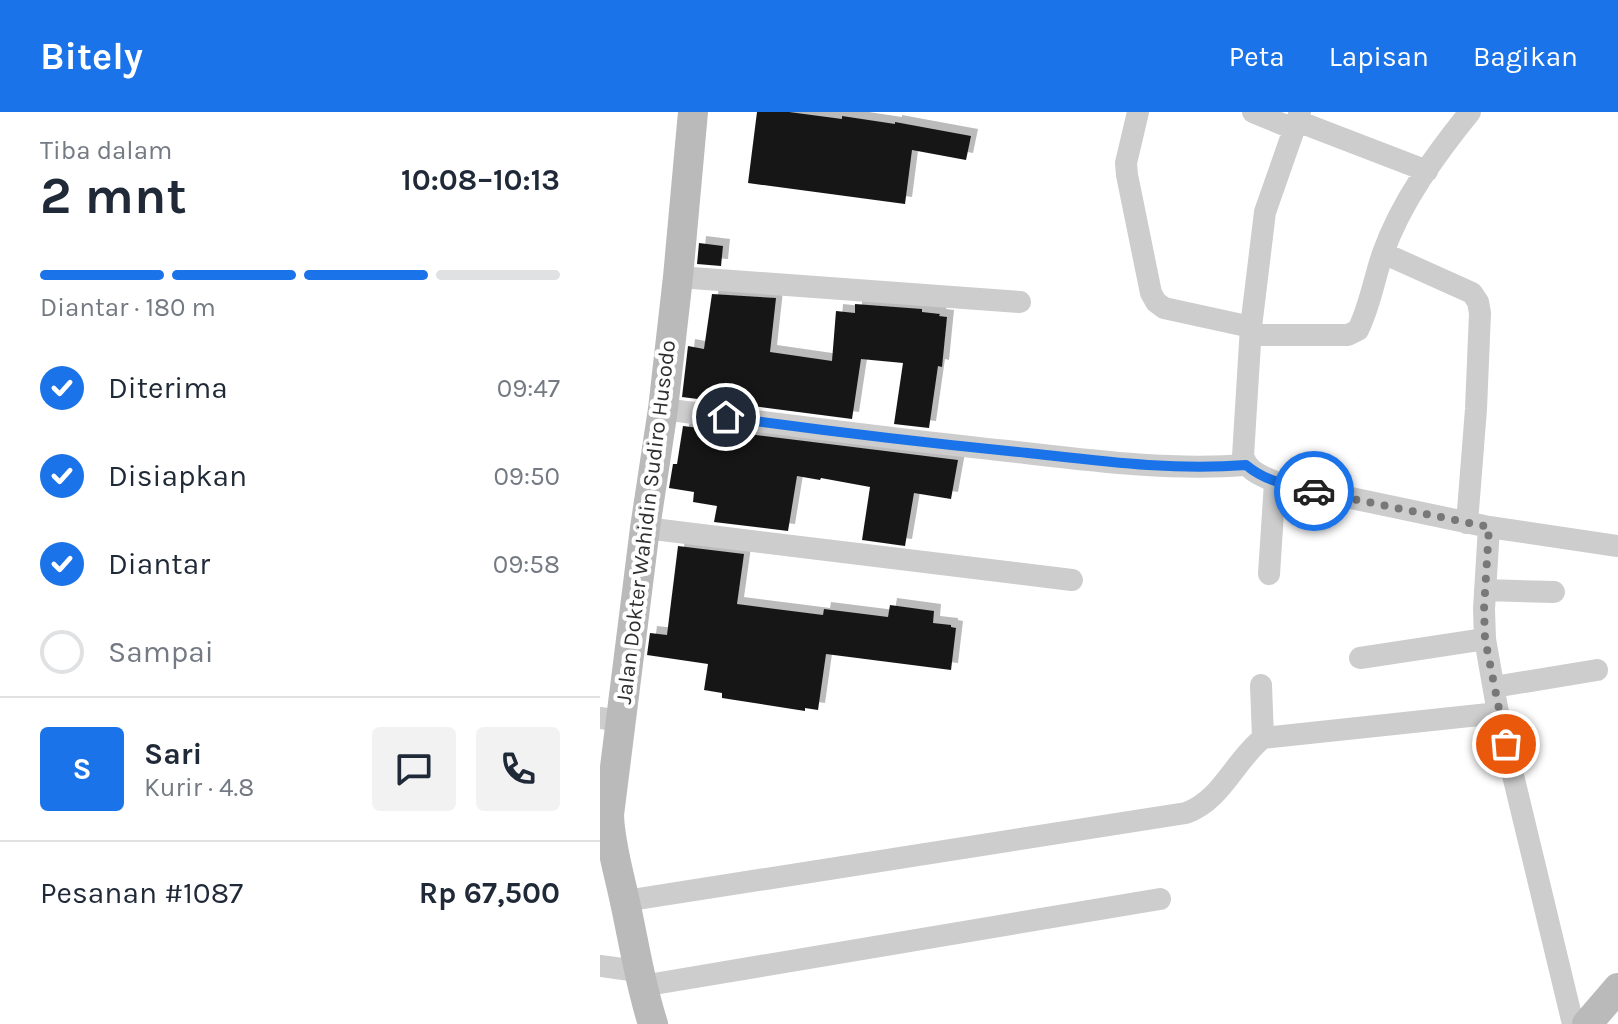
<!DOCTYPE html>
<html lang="id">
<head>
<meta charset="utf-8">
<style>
	body { margin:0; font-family:Karla,sans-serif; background:#f2f2f3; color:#1f2937; height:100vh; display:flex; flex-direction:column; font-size:30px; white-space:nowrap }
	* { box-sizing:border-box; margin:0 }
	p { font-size:26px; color:#747a83 }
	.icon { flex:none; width:44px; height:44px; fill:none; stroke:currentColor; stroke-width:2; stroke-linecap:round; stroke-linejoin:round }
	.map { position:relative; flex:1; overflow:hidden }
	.panel { display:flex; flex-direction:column; background:#fff; width:600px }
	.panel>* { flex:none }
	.pin { position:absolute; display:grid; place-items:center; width:68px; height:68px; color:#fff; margin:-34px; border:4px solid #fff; border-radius:50%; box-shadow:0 2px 8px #0007 }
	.courier { position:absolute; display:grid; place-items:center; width:80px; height:80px; margin:-40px; border:6px solid #1a73e8; border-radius:50%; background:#fff; color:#222; box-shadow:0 2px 10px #0007 }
	.head em { font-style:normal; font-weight:700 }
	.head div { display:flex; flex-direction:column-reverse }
	.head { display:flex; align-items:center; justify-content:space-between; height:136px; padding:0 40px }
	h1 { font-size:52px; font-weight:700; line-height:60px }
	.bar { display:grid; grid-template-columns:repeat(4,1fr); gap:12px 8px; align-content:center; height:96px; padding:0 40px }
	.bar i { height:10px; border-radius:6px; background:#e0e1e3 }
	.bar .active { background:#1a73e8 }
	.bar p { grid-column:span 4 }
	.line { display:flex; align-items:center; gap:20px; padding:0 40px; border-top:2px solid #e0e1e3 }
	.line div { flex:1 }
	.round { display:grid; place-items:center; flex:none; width:84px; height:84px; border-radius:8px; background:#f2f2f3 }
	ol { padding:0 40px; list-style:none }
	li { display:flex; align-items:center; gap:24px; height:88px }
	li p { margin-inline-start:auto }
	li .icon { padding:8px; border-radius:50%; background:#1a73e8; color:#fff; stroke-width:4 }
	li:last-child { color:#747a83 }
	li i { width:44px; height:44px; border:4px solid #e0e1e3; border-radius:50% }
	header { display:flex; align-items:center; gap:48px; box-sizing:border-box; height:112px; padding:0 40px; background:#1a73e8; color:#fff }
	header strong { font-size:38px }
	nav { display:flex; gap:44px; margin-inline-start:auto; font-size:28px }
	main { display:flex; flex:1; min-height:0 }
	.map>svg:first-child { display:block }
	.building { fill:#171717; filter:url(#shadow) }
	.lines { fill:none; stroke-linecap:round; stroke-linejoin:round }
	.street { stroke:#cdcdcd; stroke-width:22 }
	.secondary { stroke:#bababa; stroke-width:30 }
	.done { stroke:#787878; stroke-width:8; stroke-dasharray:0 14.4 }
	.route { stroke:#1a73e8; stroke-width:10 }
	.labels { text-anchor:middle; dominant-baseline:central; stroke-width:8; stroke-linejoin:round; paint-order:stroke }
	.street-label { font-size:22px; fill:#303030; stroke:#fff }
</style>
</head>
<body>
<header>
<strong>Bitely</strong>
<nav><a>Peta</a><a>Lapisan</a><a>Bagikan</a></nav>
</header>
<main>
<section class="panel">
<div class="head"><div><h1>2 mnt</h1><p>Tiba dalam</p></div><em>10:08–10:13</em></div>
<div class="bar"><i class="active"></i><i class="active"></i><i class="active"></i><i></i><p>Diantar · 180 m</p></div>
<ol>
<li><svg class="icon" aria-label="check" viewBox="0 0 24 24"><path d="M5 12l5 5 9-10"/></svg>Diterima<p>09:47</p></li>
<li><svg class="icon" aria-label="check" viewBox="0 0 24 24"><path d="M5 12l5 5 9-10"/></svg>Disiapkan<p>09:50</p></li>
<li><svg class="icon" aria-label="check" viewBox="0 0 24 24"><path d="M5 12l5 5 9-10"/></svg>Diantar<p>09:58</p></li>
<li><i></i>Sampai</li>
</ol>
<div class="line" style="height:144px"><b class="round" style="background:#1a73e8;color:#fff">S</b><div><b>Sari</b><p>Kurir · 4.8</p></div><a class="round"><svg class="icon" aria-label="chat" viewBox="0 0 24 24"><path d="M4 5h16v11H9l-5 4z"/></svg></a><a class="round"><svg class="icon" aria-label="phone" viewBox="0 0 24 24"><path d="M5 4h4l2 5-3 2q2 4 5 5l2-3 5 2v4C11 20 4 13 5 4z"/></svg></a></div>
<div class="line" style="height:104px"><div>Pesanan #1087</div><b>Rp 67,500</b></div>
</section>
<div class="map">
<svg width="1018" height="912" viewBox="0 0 1018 912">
	<defs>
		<filter id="shadow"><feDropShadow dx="7" dy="-7" stdDeviation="0" flood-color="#0004"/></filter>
	</defs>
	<rect width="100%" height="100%" fill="#fff"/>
	<path class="building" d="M 157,0 L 189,0 L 242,7 L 242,4 L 295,12 L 295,10 L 371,24 L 366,48 L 312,38 L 305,92 L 148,71 Z
		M 99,131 L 123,134 L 121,154 L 97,152 Z
		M 112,182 L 176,186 L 170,240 L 232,249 L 236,199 L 255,201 L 255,192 L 322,197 L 322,200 L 340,202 L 339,204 L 347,205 L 342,255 L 338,254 L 329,316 L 294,312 L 303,251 L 261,247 L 252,307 L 82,285 L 88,234 L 104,237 Z
		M 83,314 L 358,348 L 351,387 L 314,381 L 305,434 L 262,428 L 270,375 L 221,366 L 220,368 L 197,364 L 188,419 L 114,410 L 117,394 L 93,390 L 94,380 L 69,376 L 73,352 L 77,352 Z
		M 78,434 L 144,442 L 137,492 L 223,503 L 224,497 L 288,505 L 290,493 L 334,499 L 333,511 L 351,513 L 351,515 L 356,516 L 351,558 L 226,542 L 218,598 L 205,596 L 205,599 L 122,586 L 122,581 L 104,578 L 108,552 L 47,543 L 50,521 L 67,523 Z"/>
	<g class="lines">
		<path class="street" d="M 538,0 L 526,51 L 527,63 L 551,181 L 556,190 L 564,196 L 651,215
			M 653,0 L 694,17
			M 700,0 L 665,100 L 651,215 L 643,344 C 648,360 661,363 675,370 L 889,415 L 884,497 L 885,527 L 898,601 L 973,912
			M 697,9 L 827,59
			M 783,141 L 872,181 L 878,190 L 880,201 L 876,297 L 867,411
			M 78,165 L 420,190
			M 652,223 L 748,223 L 758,218 C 770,194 774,167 783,141 C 801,90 836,42 870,0
			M 63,297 C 178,312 293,327 408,339 C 487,348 567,359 646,353
			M 889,415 L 1018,434
			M 45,416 L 472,468
			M 669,462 L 675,370
			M 885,478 L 954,480
			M 760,546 L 885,527
			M 661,573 L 663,626
			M 894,575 L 997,558
			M 0,606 L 20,609
			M 25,789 L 586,701 C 622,688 634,649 663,626 L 898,601
			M 0,854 L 38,859
			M 42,874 L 560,787"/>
		<path class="secondary" d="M 53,912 C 40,872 34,831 25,790 C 19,761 10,733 9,703 L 45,416 L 63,297 L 78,165 L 93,0
			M 987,912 L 1018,876"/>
	</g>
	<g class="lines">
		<path class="done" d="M 714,379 L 889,415 L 884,497 L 885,527 L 906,632"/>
		<path class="route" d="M 126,305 C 226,319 327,331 428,341 C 500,349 573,359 646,353 C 666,370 689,373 714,379"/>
	</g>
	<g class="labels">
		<g class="street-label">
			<text transform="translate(46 410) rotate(-83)">Jalan Dokter Wahidin Sudiro Husodo</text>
		</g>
	</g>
</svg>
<div class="pin" style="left:906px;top:632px;background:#ea580c"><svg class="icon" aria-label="bag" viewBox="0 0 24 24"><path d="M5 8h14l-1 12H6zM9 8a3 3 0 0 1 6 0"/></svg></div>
<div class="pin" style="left:126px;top:305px;background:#1f2937"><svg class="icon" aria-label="home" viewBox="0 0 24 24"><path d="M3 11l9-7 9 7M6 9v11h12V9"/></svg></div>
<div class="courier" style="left:714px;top:379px"><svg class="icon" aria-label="car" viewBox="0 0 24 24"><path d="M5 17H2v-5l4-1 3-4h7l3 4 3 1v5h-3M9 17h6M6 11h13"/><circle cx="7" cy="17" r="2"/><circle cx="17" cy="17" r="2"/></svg></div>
</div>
</main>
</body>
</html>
